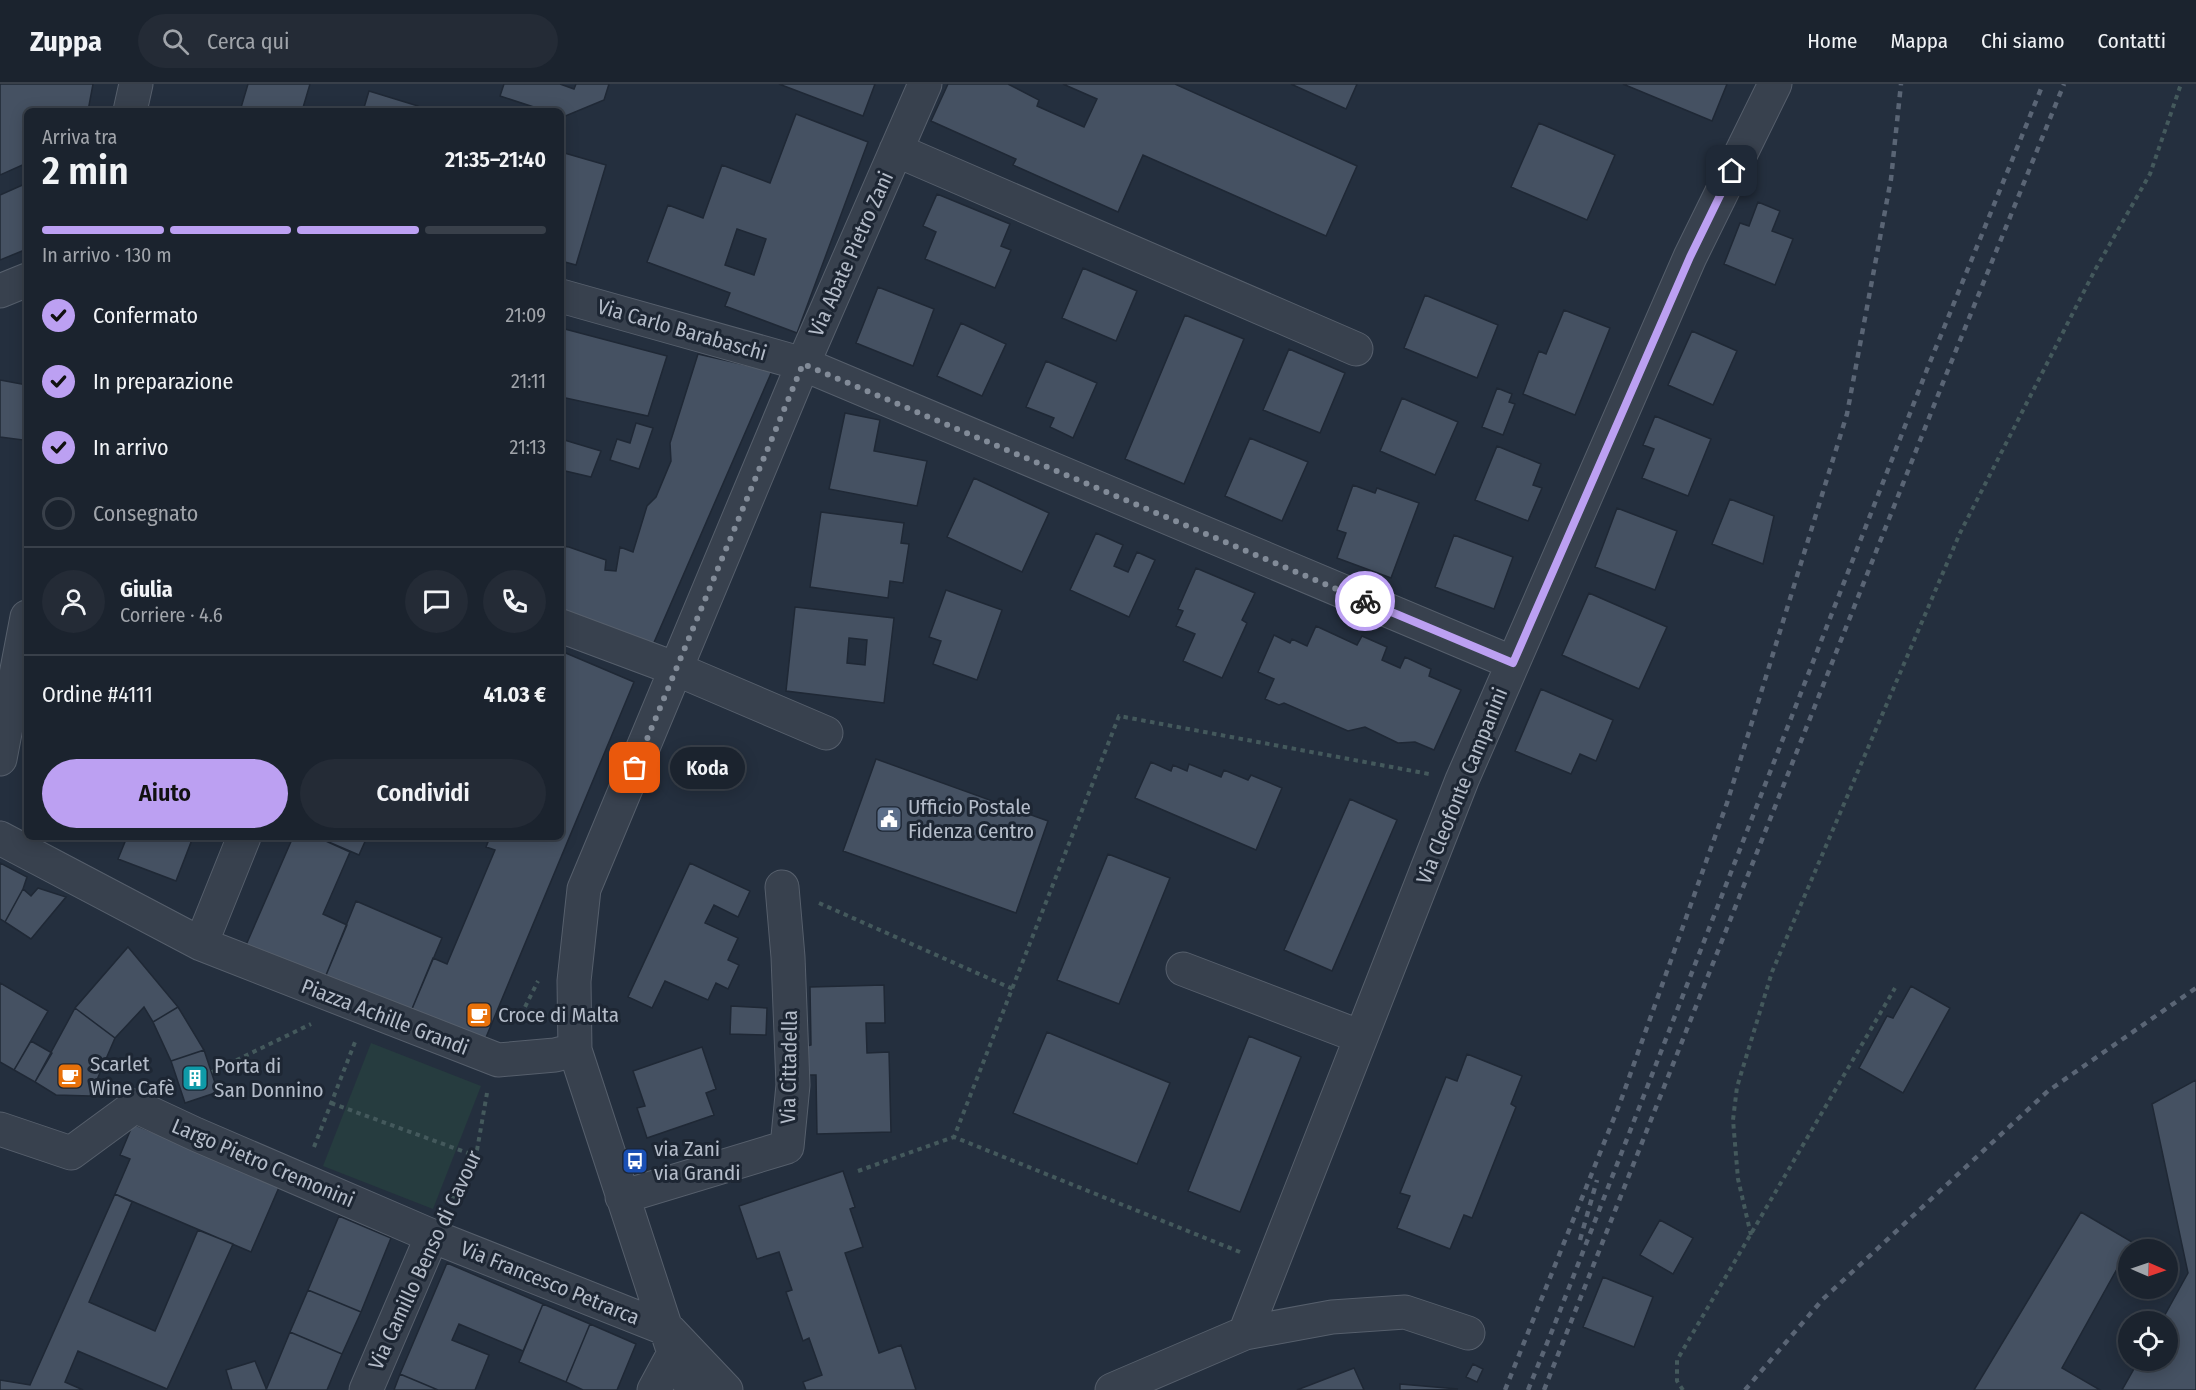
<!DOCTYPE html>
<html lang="it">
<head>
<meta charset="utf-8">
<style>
	body { margin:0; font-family:"Fira Sans Condensed",sans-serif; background:#242b36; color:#f1f3f6; height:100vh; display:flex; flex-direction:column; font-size:22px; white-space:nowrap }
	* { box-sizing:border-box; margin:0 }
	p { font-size:20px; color:#a0a4aa }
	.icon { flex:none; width:33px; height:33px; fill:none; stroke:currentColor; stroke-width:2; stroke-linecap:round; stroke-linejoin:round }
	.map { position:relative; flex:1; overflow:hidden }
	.panel { position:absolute; left:24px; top:24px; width:540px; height:732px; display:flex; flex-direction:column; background:#1b232e; border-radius:9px; box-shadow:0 3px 15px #0003,0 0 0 2px #39404a }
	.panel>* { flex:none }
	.needle { width:39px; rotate:92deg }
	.tools { position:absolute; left:2118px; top:1155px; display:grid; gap:12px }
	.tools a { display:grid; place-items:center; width:60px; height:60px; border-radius:50%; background:#1b232e; box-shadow:0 3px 15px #0003,0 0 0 2px #39404a; font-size:30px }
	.pin { position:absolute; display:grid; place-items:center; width:51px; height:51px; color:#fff; margin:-26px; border-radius:12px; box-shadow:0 3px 9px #0006 }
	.courier { position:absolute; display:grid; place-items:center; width:60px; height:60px; margin:-30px; border:4px solid #bca0f2; border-radius:50%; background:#fff; color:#222; box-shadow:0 2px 8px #0007 }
	.bubble { position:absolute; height:42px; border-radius:21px; background:#1b232e; box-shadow:0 3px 15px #0003,0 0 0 2px #39404a; font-size:20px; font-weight:600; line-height:42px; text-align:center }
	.overview em { font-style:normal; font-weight:600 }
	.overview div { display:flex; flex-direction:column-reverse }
	.overview { display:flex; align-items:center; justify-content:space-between; height:102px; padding:0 18px }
	h1 { font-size:39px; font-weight:600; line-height:45px }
	.bar { display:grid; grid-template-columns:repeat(4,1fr); gap:9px 6px; align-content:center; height:72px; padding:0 18px }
	.bar i { height:8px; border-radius:4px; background:#39404a }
	.bar .active { background:#bca0f2 }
	.bar p { grid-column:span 4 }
	.line { display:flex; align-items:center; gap:15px; padding:0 18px; border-top:2px solid #39404a }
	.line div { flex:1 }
	.round { display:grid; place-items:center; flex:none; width:63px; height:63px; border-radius:32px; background:#242b36 }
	ol { padding:0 18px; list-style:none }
	li { display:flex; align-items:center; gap:18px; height:66px }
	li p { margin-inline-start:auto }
	li .icon { padding:6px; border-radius:50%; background:#bca0f2; color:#111; stroke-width:4 }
	li:last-child { color:#a0a4aa }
	li i { width:33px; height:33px; border:3px solid #39404a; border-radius:50% }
	.primary-button { display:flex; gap:12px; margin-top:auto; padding:12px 18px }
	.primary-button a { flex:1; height:69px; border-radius:36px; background:#bca0f2; color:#111; font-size:24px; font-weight:600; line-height:69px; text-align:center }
	.primary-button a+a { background:#242b36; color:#f1f3f6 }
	header { display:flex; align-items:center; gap:36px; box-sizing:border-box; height:84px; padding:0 30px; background:#1b232e; border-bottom:2px solid #39404a }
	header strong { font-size:28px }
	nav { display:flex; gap:33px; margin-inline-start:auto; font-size:21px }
	.search { width:420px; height:54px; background:#242b36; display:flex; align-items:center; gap:15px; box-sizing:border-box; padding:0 21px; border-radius:33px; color:#a0a4aa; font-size:22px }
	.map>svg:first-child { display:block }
	.green { fill:#263c3f }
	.building { fill:#455162; stroke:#1f2835; stroke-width:1.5; fill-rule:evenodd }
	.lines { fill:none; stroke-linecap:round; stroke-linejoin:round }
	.minor-casing { stroke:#565f6c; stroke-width:35 }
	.path { stroke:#44595c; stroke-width:4; stroke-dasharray:4.5 4.5; stroke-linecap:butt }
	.minor { stroke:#38414e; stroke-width:33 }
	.rail { stroke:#5a6575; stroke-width:4.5; stroke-dasharray:6 6; stroke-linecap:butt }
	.done { stroke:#828b98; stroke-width:6; stroke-dasharray:0 10.8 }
	.route { stroke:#bca0f2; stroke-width:8 }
	.labels { text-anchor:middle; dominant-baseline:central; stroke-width:6; stroke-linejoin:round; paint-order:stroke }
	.street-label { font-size:21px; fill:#b4bcc9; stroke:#1d2633 }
	.poi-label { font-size:21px; fill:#b4bcc9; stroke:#1d2633; text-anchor:start }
</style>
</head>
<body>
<header>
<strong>Zuppa</strong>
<div class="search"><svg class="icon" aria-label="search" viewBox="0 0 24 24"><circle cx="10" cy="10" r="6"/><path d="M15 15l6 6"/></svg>Cerca qui</div>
<nav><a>Home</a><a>Mappa</a><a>Chi siamo</a><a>Contatti</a></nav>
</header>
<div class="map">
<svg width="2196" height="1306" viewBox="0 0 2196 1306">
	<rect width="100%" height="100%" fill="#242f3e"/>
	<path class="green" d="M 371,959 L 481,1002 L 433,1125 L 323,1082 Z"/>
	<path class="building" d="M 0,0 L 93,0 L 88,27 L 27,27 L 27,79 L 0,91 Z
		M 248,0 L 310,0 L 302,27 L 240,27 Z
		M 504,0 L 560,0 L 574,5 L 576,0 L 609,0 L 604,16 L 563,33 L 561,27 L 546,27 L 500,12 Z
		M 779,0 L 875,0 L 863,32 Z
		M 948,0 L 1008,0 L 1039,16 L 1037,22 L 1084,43 L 1097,15 L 1063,0 L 1175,0 L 1357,82 L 1326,152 L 1143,71 L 1118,128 L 1013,81 L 1016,75 L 931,37 Z
		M 1291,0 L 1357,0 L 1346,25 Z
		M 1623,0 L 1727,0 L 1712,37 Z
		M 369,7 L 418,22 L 417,27 L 363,27 Z
		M 796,30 L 868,58 L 797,249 L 725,222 L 730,209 L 647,178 L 668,121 L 703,134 L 722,81 L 770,99 ZM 737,145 L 766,155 L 754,191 L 725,181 Z
		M 1539,39 L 1615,71 L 1587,136 L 1511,103 Z
		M 561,68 L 606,81 L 576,181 L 561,177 Z
		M 27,99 L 27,165 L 0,176 L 0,111 Z
		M 937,110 L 1010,140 L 1001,162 L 1011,166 L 995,204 L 925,175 L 936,148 L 923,142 Z
		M 1758,118 L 1780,127 L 1772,147 L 1793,155 L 1775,201 L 1724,180 L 1740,139 L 1749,142 Z
		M 1083,184 L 1137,207 L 1116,257 L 1062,234 Z
		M 878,203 L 934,225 L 913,282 L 856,259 Z
		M 1425,211 L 1498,241 L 1477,294 L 1404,264 Z
		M 1564,226 L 1610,244 L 1575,331 L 1523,310 L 1539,267 L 1546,270 Z
		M 1185,231 L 1244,255 L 1184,400 L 1125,375 Z
		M 961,239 L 1006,260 L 982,312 L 937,292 Z
		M 561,244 L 667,272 L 648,332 L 561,313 Z
		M 1692,247 L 1737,267 L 1713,321 L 1668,301 Z
		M 1289,265 L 1345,289 L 1320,349 L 1263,326 Z
		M 698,270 L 772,287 L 652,563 L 561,526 L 561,462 L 569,463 L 606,476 L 605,486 L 616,487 L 620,463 L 633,468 L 647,422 L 656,413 L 671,377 L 670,359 Z
		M 1046,277 L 1097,299 L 1073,354 L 1050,343 L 1054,334 L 1026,323 Z
		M 0,296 L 27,301 L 27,336 L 23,356 L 0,353 Z
		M 1497,304 L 1512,310 L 1509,318 L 1515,320 L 1503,351 L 1482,343 Z
		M 1402,314 L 1458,338 L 1435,391 L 1380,367 Z
		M 845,329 L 880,336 L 874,367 L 927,377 L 917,422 L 829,405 Z
		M 1655,332 L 1711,355 L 1688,412 L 1642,394 L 1654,365 L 1643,361 Z
		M 636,339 L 653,344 L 639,385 L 610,376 L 617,355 L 630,359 Z
		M 1250,354 L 1308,378 L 1282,437 L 1225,412 Z
		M 561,355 L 601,367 L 591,393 L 561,386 Z
		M 1497,362 L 1541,380 L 1533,401 L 1542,404 L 1528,437 L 1475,416 Z
		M 974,394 L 1049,429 L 1022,488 L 947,453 Z
		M 1353,401 L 1375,409 L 1377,404 L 1419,419 L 1391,494 L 1337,474 L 1346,449 L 1337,446 Z
		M 1730,415 L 1774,432 L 1763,480 L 1712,460 Z
		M 1617,424 L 1677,447 L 1655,506 L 1595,483 Z
		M 821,428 L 904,439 L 901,459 L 909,460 L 903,499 L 890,497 L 888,514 L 810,503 Z
		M 1096,449 L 1123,461 L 1114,482 L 1128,488 L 1137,468 L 1155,476 L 1129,533 L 1070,506 Z
		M 1454,451 L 1513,473 L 1494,525 L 1435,503 Z
		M 1196,484 L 1255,509 L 1242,536 L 1247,539 L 1222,594 L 1183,577 L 1195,550 L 1176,542 L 1183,527 L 1178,525 Z
		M 946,506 L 1002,526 L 977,596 L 933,580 L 941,557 L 929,553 Z
		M 1589,509 L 1667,543 L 1639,605 L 1562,571 Z
		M 795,523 L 894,534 L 884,619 L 786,607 ZM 849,554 L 867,556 L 865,581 L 847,579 Z
		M 1316,542 L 1357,561 L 1362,552 L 1387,563 L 1382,576 L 1400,584 L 1405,573 L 1431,585 L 1429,592 L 1461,606 L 1434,666 L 1415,658 L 1398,659 L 1365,643 L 1348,647 L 1284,619 L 1279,621 L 1265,615 L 1274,595 L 1258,588 L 1274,551 L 1290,559 L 1292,555 L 1307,562 Z
		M 561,567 L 634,598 L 482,963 L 409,932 L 433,874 L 447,880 L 495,766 L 486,763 L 490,753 L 561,753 Z
		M 1541,605 L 1613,636 L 1596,677 L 1580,670 L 1571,690 L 1515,667 Z
		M 876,675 L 1048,737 L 1016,829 L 843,767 Z
		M 1151,678 L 1171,687 L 1173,681 L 1187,687 L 1189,680 L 1221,693 L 1224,686 L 1248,696 L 1251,691 L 1282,704 L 1256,766 L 1135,714 Z
		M 1350,715 L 1397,736 L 1332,887 L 1284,866 Z
		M 127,753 L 193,753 L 176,797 L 118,775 Z
		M 293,753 L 317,753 L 350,768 L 323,830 L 347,841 L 324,896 L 246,861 Z
		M 317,753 L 367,753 L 359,771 Z
		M 1108,770 L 1170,794 L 1119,920 L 1057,896 Z
		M 0,779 L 27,793 L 23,805 L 5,838 L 0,835 Z
		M 690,779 L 750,807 L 738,833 L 714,821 L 705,839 L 738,854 L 728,876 L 739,881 L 728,905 L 716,899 L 708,916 L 665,897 L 652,924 L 628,913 Z
		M 38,804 L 66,813 L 31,855 L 5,838 L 23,805 L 31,812 Z
		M 356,817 L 442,854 L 409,932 L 324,896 Z
		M 128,863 L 178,923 L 153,938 L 144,923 L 115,954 L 75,924 Z
		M 0,899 L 48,927 L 14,986 L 0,978 Z
		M 884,901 L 885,939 L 866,939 L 867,969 L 889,968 L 891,1048 L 817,1050 L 816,991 L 808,991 L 807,962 L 811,961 L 810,903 Z
		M 1911,902 L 1950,924 L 1903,1009 L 1859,984 L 1887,932 L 1893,934 Z
		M 731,922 L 767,924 L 766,951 L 730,950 Z
		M 178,923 L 204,966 L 171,977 L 153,938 Z
		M 75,924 L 115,954 L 90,1012 L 56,1011 L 35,998 Z
		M 1047,948 L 1170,999 L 1137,1080 L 1013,1029 Z
		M 1249,952 L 1301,973 L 1240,1128 L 1188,1107 Z
		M 31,957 L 52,969 L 35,998 L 14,986 Z
		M 702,963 L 716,1005 L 706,1009 L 714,1031 L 647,1054 L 637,1024 L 645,1022 L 633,987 Z
		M 204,966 L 218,1008 L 185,1019 L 171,977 Z
		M 1467,970 L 1522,992 L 1511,1020 L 1516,1023 L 1472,1134 L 1464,1131 L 1450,1165 L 1397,1144 L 1410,1112 L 1400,1109 L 1446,993 L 1457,997 Z
		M 2196,996 L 2196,1306 L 2122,1306 L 2139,1276 L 2168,1276 L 2168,1238 L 2161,1238 L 2188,1189 L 2152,1020 Z
		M 133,1040 L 280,1101 L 251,1168 L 115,1110 L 130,1075 L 120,1071 Z
		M 843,1087 L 855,1123 L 850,1125 L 863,1163 L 845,1169 L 879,1269 L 901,1261 L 916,1306 L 806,1306 L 803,1298 L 822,1291 L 809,1254 L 803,1257 L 786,1208 L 792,1206 L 779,1168 L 757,1175 L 739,1122 Z
		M 115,1110 L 132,1118 L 89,1218 L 155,1247 L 198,1146 L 233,1160 L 167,1305 L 78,1267 L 65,1298 L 83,1306 L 0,1306 L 0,1296 L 30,1301 Z
		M 2081,1128 L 2132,1158 L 2062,1284 L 2100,1306 L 1974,1306 Z
		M 339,1132 L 391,1154 L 361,1228 L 308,1206 Z
		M 1660,1136 L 1693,1154 L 1673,1190 L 1640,1171 Z
		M 447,1179 L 543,1220 L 523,1267 L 459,1240 L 452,1256 L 489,1271 L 475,1306 L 438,1306 L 400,1290 Z
		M 1603,1193 L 1653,1213 L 1634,1263 L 1583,1243 Z
		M 308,1206 L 361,1228 L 342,1270 L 290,1248 Z
		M 543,1220 L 590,1240 L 566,1298 L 519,1278 Z
		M 590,1240 L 636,1260 L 617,1306 L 583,1306 L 566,1298 Z
		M 290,1248 L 342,1270 L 327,1306 L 266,1306 Z
		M 255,1277 L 266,1304 L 266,1306 L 232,1306 L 226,1286 Z
		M 1473,1280 L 1483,1285 L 1477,1298 L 1466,1293 Z
		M 1354,1284 L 1364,1306 L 1297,1306 Z
		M 400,1290 L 438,1306 L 394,1306 Z
		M 1400,1300 L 1458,1305 L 1400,1306 Z"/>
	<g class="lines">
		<g class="minor-casing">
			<path id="minor" d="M 130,27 L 136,0
				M 896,66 L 1356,265
				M 0,207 L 27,196
				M 561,212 L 803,280 L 1513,579
				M 561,542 L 676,585 L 826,649
				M 0,675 L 27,533
				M 0,754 L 201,860 L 498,976 L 555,971 L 575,966
				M 201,860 L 244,753
				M 1183,885 L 1361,953
				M 0,1045 L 71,1069 L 135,1022 L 195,1050 L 432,1152 L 669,1246 L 726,1306
				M 622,1113 L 787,1063 L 793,1001 L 788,873 L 782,803
				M 1245,1249 L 1462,696 L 1690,173 L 1775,0
				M 366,1306 L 432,1152
				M 654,1306 L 674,1269
				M 693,1306 L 674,1269 L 575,966 L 574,897 L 584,805 L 803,280 L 925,0
				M 1112,1306 L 1245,1249 L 1332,1233 L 1405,1228 L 1468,1249"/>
		</g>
		<path class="path" d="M 819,819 L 1013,905
			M 517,939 L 538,897
			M 212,988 L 311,940
			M 331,1019 L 476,1072
			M 314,1063 L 355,958
			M 858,1087 L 954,1053
			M 448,1122 L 476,1072 L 487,1009
			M 1751,1151 L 1738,1095 L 1733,1036 L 1737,1003 L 1772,888 L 1960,449 L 2095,186 L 2150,90 L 2181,0
			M 1240,1168 L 954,1053 L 1119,632 L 1429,690
			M 1683,1306 L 1677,1297 L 1677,1276 L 1895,904"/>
		<use href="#minor" class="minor"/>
		<path class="rail" d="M 1580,1156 L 1597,1096
			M 1505,1306 L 1620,1019 L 1727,719 L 1847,330 L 1891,95 L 1901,0
			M 1528,1306 L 1554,1242 L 1928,283 L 2043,0
			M 1544,1306 L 1946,291 L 2064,0
			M 1745,1306 L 1823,1215 L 2048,1007 L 2196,904"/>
	</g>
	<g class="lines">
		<path class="done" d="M 635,684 L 803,280 L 1365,517"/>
		<path class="route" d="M 1365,517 L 1513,579 L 1690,173 L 1732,87"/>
	</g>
	<defs>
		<g id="civic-square" transform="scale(1.35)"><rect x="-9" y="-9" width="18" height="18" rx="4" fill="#5c6f8a" stroke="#1d2633"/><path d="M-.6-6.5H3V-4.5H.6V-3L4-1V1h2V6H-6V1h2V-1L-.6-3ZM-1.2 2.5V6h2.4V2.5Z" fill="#fff"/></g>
		<g id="cafe-square" transform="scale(1.35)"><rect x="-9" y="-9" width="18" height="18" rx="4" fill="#e8710a" stroke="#1d2633"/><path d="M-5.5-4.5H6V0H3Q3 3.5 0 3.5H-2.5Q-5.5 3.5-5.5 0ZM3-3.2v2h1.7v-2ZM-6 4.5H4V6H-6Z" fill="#fff"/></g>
		<g id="building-square" transform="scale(1.35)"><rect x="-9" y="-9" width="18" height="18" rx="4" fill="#0f9aa8" stroke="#1d2633"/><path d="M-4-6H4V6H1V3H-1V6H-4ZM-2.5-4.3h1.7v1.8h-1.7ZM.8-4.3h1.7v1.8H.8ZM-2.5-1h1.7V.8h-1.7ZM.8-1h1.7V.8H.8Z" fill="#fff"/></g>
		<g id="bus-square" transform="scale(1.35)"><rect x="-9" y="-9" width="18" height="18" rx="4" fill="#1a4fb4" stroke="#1d2633"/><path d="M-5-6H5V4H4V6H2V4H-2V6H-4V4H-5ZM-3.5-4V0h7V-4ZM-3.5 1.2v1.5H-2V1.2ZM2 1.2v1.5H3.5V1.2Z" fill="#fff"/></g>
	</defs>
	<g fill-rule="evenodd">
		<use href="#civic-square" x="889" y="735"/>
		<use href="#cafe-square" x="479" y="931"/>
		<use href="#cafe-square" x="70" y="992"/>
		<use href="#building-square" x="195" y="994"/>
		<use href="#bus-square" x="635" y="1077"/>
	</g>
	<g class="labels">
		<g class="street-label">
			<text transform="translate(851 170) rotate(-66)">Via Abate Pietro Zani</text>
			<text transform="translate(682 246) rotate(16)">Via Carlo Barabaschi</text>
			<text transform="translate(1462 702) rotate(-68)">Via Cleofonte Campanini</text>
			<text transform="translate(385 933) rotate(21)">Piazza Achille Grandi</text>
			<text transform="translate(789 983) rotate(-89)">Via Cittadella</text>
			<text transform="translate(263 1079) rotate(23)">Largo Pietro Cremonini</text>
			<text transform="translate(425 1176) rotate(-65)">Via Camillo Benso di Cavour</text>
			<text transform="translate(550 1199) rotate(22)">Via Francesco Petrarca</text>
		</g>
		<g class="poi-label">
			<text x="908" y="723">Ufficio Postale<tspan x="908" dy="24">Fidenza Centro</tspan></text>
			<text x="498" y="931">Croce di Malta</text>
			<text x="90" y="980">Scarlet<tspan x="90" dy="24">Wine Cafè</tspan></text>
			<text x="214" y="982">Porta di<tspan x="214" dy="24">San Donnino</tspan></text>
			<text x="654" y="1065">via Zani<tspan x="654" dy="24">via Grandi</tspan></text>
		</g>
	</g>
</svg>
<div class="tools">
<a><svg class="needle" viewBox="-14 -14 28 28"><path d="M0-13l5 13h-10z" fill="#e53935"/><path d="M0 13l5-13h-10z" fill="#a0a4aa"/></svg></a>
<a><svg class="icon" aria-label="locate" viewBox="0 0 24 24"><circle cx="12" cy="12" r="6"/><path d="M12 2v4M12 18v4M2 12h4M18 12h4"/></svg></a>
</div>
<div class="pin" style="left:635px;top:684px;background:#ea580c"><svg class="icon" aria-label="bag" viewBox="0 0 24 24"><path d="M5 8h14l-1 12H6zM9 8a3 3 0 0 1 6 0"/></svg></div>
<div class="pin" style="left:1732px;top:87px;background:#1f2937"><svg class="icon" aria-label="home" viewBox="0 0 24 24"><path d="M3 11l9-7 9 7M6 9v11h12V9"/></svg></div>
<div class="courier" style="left:1365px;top:517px"><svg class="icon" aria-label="bike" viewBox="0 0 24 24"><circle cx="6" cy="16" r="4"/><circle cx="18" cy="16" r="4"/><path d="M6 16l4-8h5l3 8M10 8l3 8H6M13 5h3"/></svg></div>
<div class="bubble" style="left:670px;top:663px;width:75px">Koda</div>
<section class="panel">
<div class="overview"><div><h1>2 min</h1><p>Arriva tra</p></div><em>21:35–21:40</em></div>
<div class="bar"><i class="active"></i><i class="active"></i><i class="active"></i><i></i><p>In arrivo · 130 m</p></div>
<ol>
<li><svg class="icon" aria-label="check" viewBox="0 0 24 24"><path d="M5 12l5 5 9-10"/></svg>Confermato<p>21:09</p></li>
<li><svg class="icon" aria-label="check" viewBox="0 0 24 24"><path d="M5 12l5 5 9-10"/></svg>In preparazione<p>21:11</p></li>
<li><svg class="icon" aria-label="check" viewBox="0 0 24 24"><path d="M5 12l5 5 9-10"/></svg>In arrivo<p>21:13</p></li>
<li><i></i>Consegnato</li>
</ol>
<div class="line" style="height:108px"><a class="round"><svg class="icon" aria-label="person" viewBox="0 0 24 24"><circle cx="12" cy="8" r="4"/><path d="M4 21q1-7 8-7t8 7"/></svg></a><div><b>Giulia</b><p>Corriere · 4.6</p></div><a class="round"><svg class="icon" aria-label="chat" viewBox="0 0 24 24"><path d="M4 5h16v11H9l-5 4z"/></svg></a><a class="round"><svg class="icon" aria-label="phone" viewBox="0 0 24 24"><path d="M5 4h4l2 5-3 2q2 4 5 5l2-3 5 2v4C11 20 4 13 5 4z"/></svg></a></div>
<div class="line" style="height:78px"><div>Ordine #4111</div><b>41.03 €</b></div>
<div class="primary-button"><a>Aiuto</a><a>Condividi</a></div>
</section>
</div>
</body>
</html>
